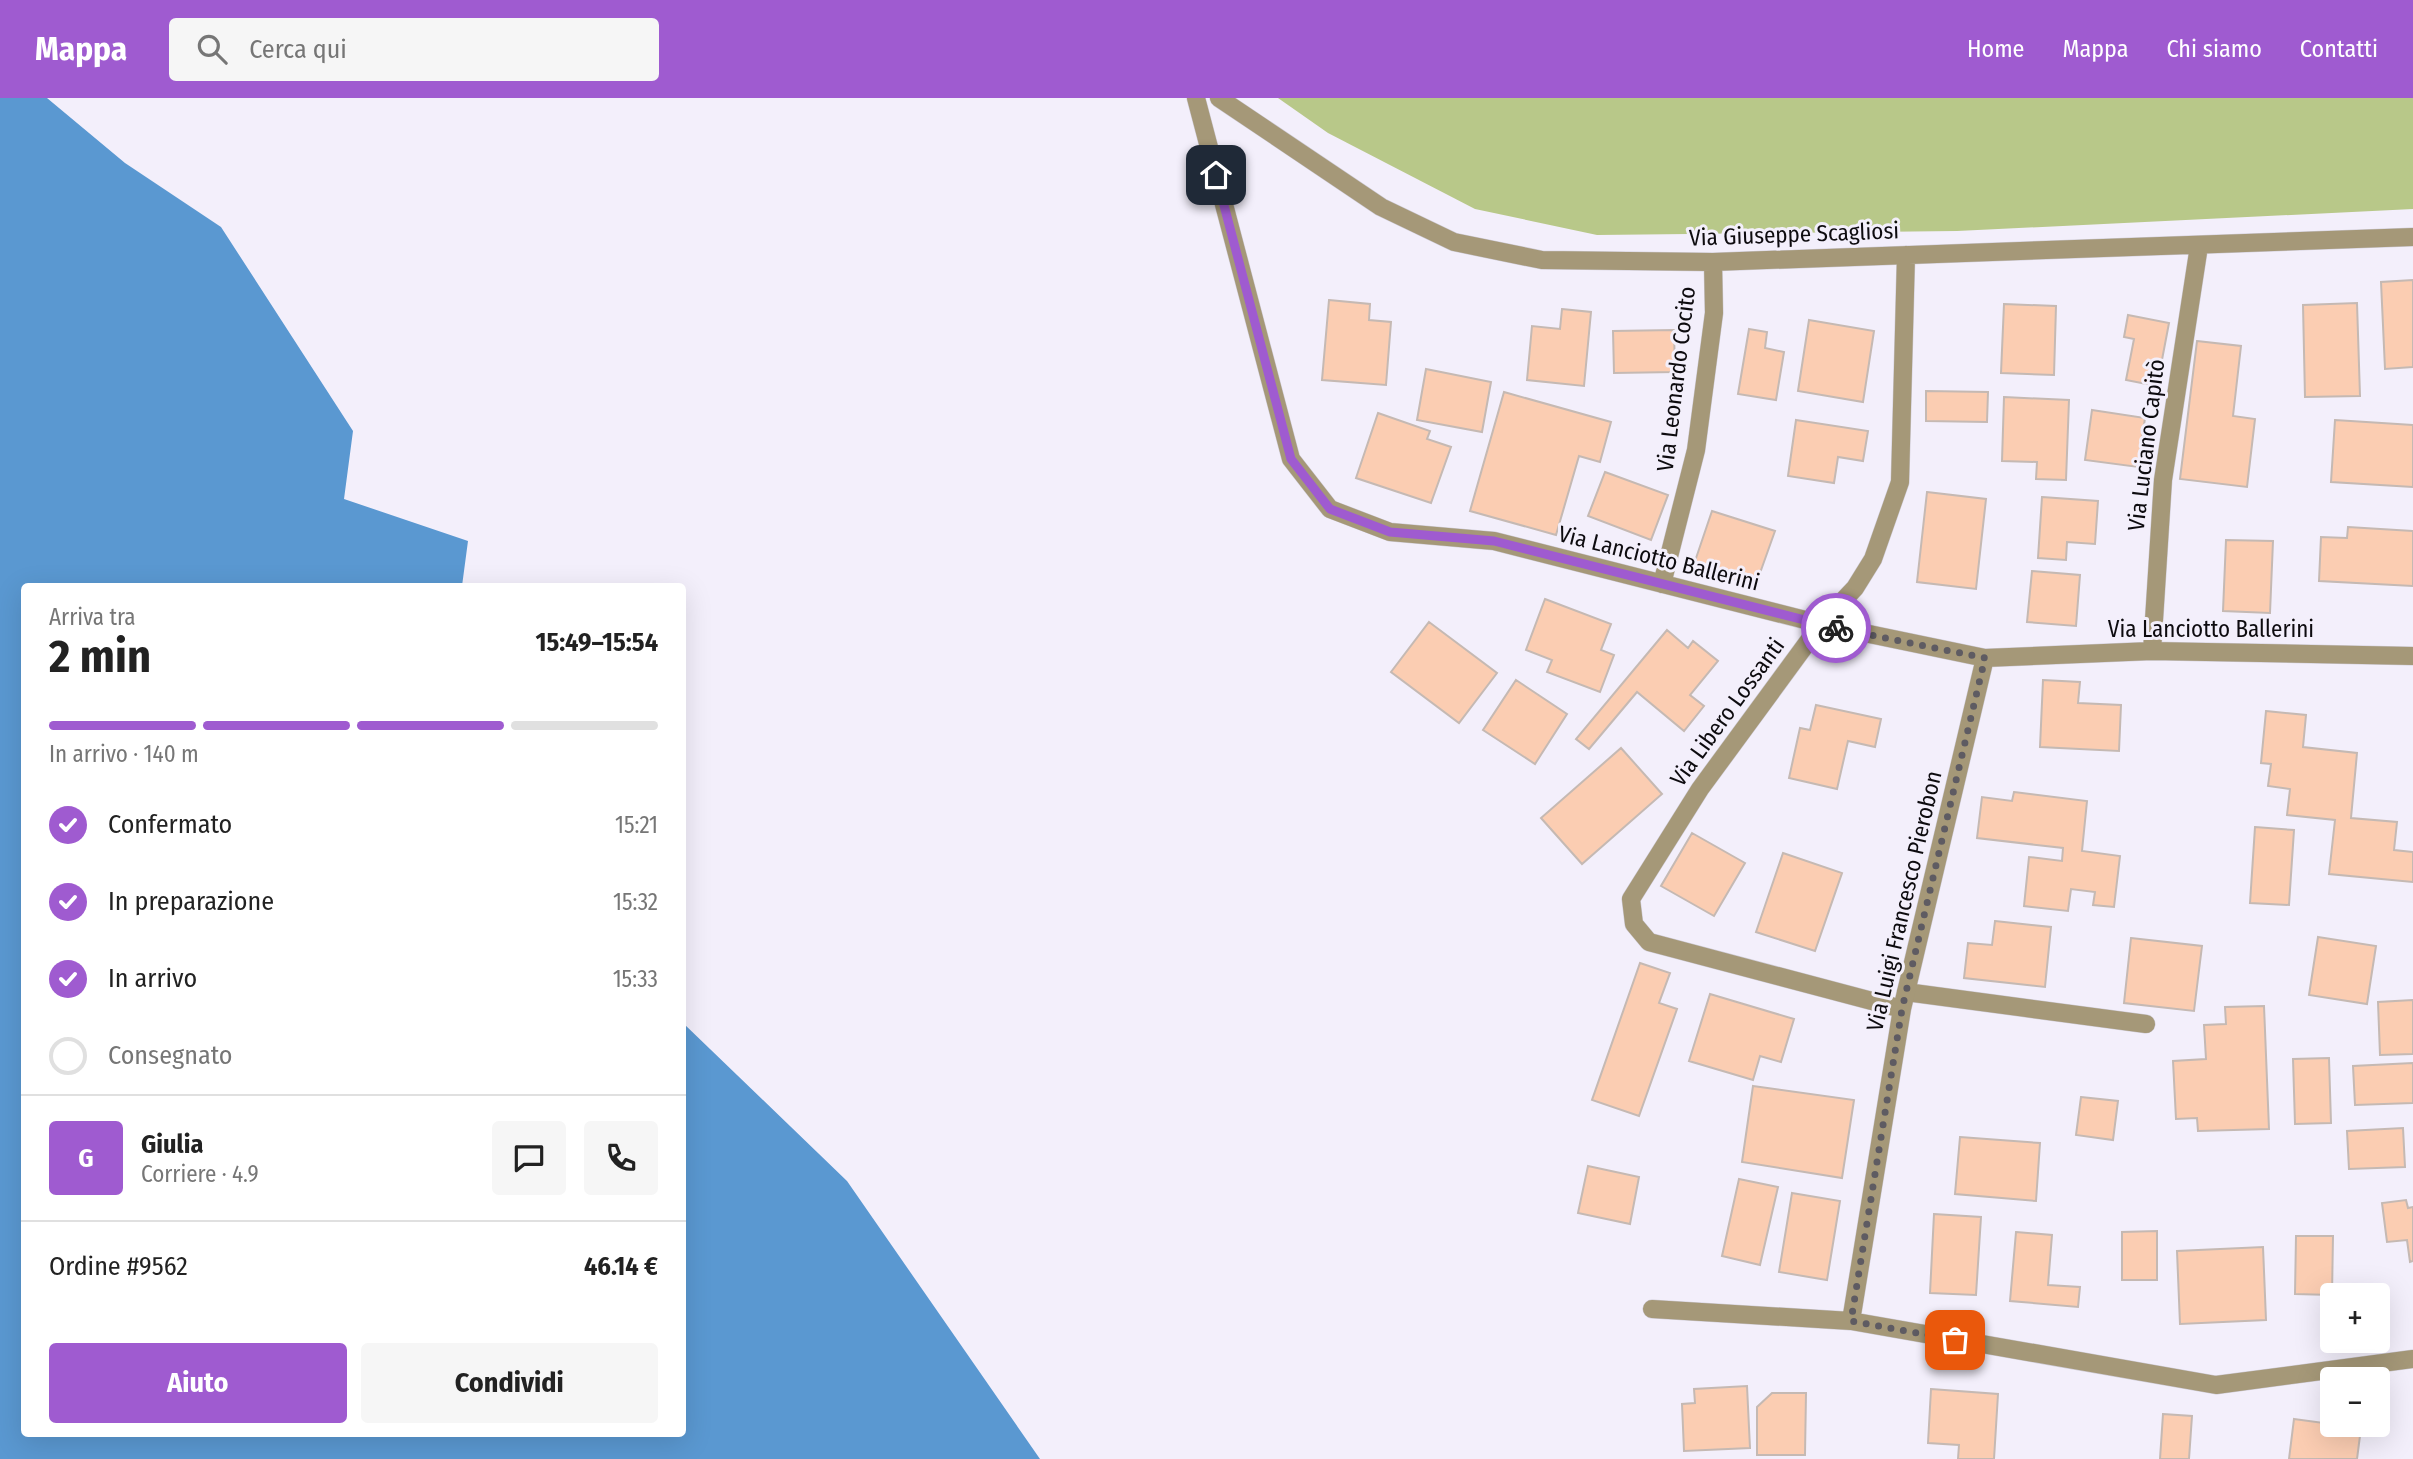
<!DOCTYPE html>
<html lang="it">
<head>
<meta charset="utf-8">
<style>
	body { margin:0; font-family:"Fira Sans Condensed",sans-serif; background:#f6f6f6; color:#222; height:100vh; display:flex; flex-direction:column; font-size:26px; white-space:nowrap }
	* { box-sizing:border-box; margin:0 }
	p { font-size:23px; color:#767676 }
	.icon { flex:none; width:38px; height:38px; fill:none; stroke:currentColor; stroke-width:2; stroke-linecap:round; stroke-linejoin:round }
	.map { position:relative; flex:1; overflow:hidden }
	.sheet { position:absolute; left:21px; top:485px; width:665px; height:854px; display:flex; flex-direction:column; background:#fff; border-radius:7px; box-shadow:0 7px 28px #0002 }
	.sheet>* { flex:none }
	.tools { position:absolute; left:2320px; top:1185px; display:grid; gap:14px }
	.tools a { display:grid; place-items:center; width:70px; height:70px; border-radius:7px; background:#fff; box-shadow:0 7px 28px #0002; font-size:35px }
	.pin { position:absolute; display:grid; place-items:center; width:60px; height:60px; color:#fff; margin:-30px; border-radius:14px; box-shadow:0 4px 10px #0006 }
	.courier { position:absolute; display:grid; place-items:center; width:70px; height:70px; margin:-35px; border:5px solid #9f5bd0; border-radius:50%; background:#fff; color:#222; box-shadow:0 2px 9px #0007 }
	.headline em { font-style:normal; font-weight:700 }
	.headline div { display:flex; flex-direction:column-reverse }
	.headline { display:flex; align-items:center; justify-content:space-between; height:119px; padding:0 28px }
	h1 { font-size:46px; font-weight:700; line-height:52px }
	.bar { display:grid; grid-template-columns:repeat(4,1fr); gap:10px 7px; align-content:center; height:84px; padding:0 28px }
	.bar i { height:9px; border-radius:5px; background:#e0e0e0 }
	.bar .current { background:#9f5bd0 }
	.bar p { grid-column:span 4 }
	.line { display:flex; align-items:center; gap:18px; padding:0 28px; border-top:2px solid #e0e0e0 }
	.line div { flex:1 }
	.round { display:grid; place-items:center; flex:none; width:74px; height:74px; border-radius:7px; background:#f6f6f6 }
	ol { padding:0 28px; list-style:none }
	li { display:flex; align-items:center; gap:21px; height:77px }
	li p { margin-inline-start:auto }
	li .icon { padding:7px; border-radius:50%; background:#9f5bd0; color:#fff; stroke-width:4 }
	li:last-child { color:#767676 }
	li i { width:38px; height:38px; border:4px solid #e0e0e0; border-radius:50% }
	.button { display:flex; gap:14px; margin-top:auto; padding:14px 28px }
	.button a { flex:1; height:80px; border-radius:7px; background:#9f5bd0; color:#fff; font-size:28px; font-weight:700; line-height:80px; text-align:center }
	.button a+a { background:#f6f6f6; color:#222 }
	header { display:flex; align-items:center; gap:42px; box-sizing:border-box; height:98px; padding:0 35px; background:#9f5bd0; color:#fff }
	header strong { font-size:33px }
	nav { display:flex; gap:38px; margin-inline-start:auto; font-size:24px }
	.search { width:490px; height:63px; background:#f6f6f6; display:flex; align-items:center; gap:18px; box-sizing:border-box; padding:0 24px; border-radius:7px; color:#767676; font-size:26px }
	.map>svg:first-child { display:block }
	.green { fill:#b8c889 }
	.water { fill:#5a98d1 }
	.building { fill:#fbcdb2; stroke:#c5b9b3; stroke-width:2 }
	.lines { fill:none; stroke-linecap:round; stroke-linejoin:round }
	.lane-casing { stroke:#cecbd5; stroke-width:19 }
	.street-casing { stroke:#cecbd5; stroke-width:19 }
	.lane { stroke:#a59878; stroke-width:18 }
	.street { stroke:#a59878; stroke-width:18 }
	.done { stroke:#5e5b62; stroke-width:7; stroke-dasharray:0 12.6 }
	.route { stroke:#9f5bd0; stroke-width:9 }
	.labels { text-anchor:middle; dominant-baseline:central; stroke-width:6; stroke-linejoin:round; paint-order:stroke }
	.street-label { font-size:23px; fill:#0d0b0f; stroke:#f3effb }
</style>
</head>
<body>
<header>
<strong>Mappa</strong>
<div class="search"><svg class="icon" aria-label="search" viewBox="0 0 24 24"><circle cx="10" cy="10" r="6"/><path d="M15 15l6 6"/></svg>Cerca qui</div>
<nav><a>Home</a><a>Mappa</a><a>Chi siamo</a><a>Contatti</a></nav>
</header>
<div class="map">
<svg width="2413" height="1361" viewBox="0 0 2413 1361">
	<rect width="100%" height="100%" fill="#f3effb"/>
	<path class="green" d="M 1278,0 L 2413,0 L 2413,111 L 1957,133 L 1597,137 L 1475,111 L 1328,35 Z"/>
	<path class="water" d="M 0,0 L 47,0 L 125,65 L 221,129 L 353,333 L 344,401 L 468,443 L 462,488 L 24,488 L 24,1335 L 682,1335 L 683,925 L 847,1083 L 1040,1361 L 0,1361 Z"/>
	<path class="building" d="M 2413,182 L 2413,269 L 2385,271 L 2381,184 Z
		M 1329,202 L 1370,206 L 1369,222 L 1391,224 L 1386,287 L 1322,282 Z
		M 2357,205 L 2360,298 L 2305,299 L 2303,207 Z
		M 2004,206 L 2056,208 L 2054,277 L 2001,275 Z
		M 1562,211 L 1591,214 L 1584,288 L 1527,282 L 1532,228 L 1560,231 Z
		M 2128,217 L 2169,225 L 2157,288 L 2126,282 L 2134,241 L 2124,239 Z
		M 1809,222 L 1874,233 L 1863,304 L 1798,293 Z
		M 1749,231 L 1767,234 L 1765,250 L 1784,254 L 1776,302 L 1738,296 Z
		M 1674,232 L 1675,274 L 1614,275 L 1613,233 Z
		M 2197,243 L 2241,248 L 2233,318 L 2255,321 L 2247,389 L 2180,381 Z
		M 1426,271 L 1491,284 L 1482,334 L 1417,322 Z
		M 1926,293 L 1988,294 L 1987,324 L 1926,323 Z
		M 1504,294 L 1611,324 L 1600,364 L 1579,358 L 1556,437 L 1470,413 Z
		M 2004,299 L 2069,302 L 2066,382 L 2036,381 L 2037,364 L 2002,363 Z
		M 2092,312 L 2145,320 L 2138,369 L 2085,362 Z
		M 1378,315 L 1430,333 L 1427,341 L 1451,349 L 1431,405 L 1356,380 Z
		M 1796,322 L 1868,333 L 1863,363 L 1838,359 L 1834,385 L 1788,378 Z
		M 2335,322 L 2413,327 L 2413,389 L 2331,384 Z
		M 1605,374 L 1668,397 L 1651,442 L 1588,418 Z
		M 1927,394 L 1986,401 L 1976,491 L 1917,484 Z
		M 2042,399 L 2098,403 L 2095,446 L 2067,444 L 2066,462 L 2038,460 Z
		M 1712,413 L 1775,433 L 1755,489 L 1693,469 Z
		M 2348,429 L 2413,433 L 2413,488 L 2319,483 L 2321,439 L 2347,440 Z
		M 2226,442 L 2273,443 L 2270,515 L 2223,513 Z
		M 2032,473 L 2080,477 L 2076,528 L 2027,524 Z
		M 1545,501 L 1611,526 L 1601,552 L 1614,557 L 1600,594 L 1547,574 L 1552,562 L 1526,552 Z
		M 1429,524 L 1497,575 L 1459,625 L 1391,574 Z
		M 1667,532 L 1688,550 L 1693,543 L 1718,563 L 1690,597 L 1704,608 L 1684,633 L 1637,594 L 1589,651 L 1576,641 Z
		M 1516,582 L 1567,616 L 1535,666 L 1483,632 Z
		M 2043,582 L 2080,584 L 2078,605 L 2121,607 L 2119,653 L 2040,649 Z
		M 1816,607 L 1881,621 L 1875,649 L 1848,643 L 1837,691 L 1789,680 L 1800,630 L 1810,632 Z
		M 2266,613 L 2306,617 L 2303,649 L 2357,655 L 2351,720 L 2397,724 L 2394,752 L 2413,754 L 2413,784 L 2329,776 L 2335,722 L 2287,717 L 2290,691 L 2268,688 L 2271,666 L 2261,665 Z
		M 1621,650 L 1662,696 L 1582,766 L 1541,720 Z
		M 2014,694 L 2087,703 L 2082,753 L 2120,758 L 2114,809 L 2093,807 L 2095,794 L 2071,791 L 2068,813 L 2024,808 L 2029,759 L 2062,763 L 2063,750 L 1977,740 L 1982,699 L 2012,703 Z
		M 2255,729 L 2294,732 L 2289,807 L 2250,805 Z
		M 1692,735 L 1745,765 L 1714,818 L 1661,788 Z
		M 1783,755 L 1842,775 L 1815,853 L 1756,834 Z
		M 1995,823 L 2051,829 L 2045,889 L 1964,880 L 1968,845 L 1992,847 Z
		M 2318,839 L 2376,848 L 2367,906 L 2309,897 Z
		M 2131,840 L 2202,848 L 2194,913 L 2124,905 Z
		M 1640,865 L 1670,875 L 1659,905 L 1677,911 L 1639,1018 L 1592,1002 Z
		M 1710,896 L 1794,921 L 1781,964 L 1760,958 L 1753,982 L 1689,963 Z
		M 2413,902 L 2413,956 L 2380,957 L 2378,904 Z
		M 2264,908 L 2269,1031 L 2198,1033 L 2197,1020 L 2176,1021 L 2173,963 L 2206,961 L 2204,927 L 2226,926 L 2225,909 Z
		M 2329,960 L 2331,1025 L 2295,1026 L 2293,961 Z
		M 2413,965 L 2413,1005 L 2355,1007 L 2353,968 Z
		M 1753,988 L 1854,1002 L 1842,1080 L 1742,1064 Z
		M 2081,999 L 2118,1003 L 2113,1042 L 2076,1037 Z
		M 2403,1030 L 2405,1069 L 2349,1071 L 2347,1033 Z
		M 1960,1039 L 2040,1045 L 2036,1103 L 1955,1096 Z
		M 1588,1068 L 1639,1079 L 1630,1126 L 1578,1115 Z
		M 1739,1081 L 1778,1089 L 1760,1167 L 1722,1158 Z
		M 1792,1095 L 1840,1103 L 1827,1182 L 1779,1174 Z
		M 2406,1102 L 2408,1110 L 2413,1109 L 2413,1163 L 2410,1164 L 2407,1142 L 2387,1144 L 2382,1105 Z
		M 1934,1116 L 1981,1119 L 1976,1197 L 1930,1195 Z
		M 2157,1133 L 2157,1182 L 2122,1182 L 2122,1134 Z
		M 2016,1134 L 2052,1137 L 2048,1187 L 2080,1189 L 2078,1209 L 2010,1203 Z
		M 2296,1138 L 2333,1138 L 2332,1197 L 2295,1196 Z
		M 2263,1149 L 2266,1222 L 2180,1226 L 2177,1153 Z
		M 1747,1288 L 1750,1350 L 1684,1353 L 1682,1306 L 1695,1305 L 1694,1291 Z
		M 1931,1291 L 1998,1296 L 1994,1361 L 1958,1361 L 1959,1347 L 1928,1345 Z
		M 1772,1295 L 1806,1295 L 1805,1357 L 1757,1357 L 1757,1309 Z
		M 2163,1316 L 2192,1318 L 2189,1361 L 2160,1361 Z
		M 2294,1321 L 2361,1330 L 2357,1361 L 2289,1361 Z"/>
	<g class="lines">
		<g class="lane-casing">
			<path id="lane" d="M 1906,894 L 2146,926"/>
		</g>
		<g class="street-casing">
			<path id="street" d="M 1196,0 L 1291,361 L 1330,411 L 1390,434 L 1494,443 L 1821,526 L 1985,560 L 2152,553 L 2413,558
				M 1219,0 L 1381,109 L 1454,144 L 1542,162 L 1713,164 L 2413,139
				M 1662,486 L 1696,352 L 1714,215 L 1713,164
				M 2152,553 L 2163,382 L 2199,148
				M 1902,911 L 1649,844 L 1634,826 L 1631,801 L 1700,691 L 1821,526 L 1855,490 L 1873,461 L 1900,384 L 1906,157
				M 1652,1211 L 1851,1223 L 2216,1287 L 2413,1261
				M 1851,1223 L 1902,911 L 1985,560"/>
		</g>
		<use href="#lane" class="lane"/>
		<use href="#street" class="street"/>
	</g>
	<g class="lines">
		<path class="done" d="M 1836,530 L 1985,560 L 1902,911 L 1851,1223 L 1955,1242"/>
		<path class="route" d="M 1216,77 L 1291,361 L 1330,411 L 1390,434 L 1494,443 L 1836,530"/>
	</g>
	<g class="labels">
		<g class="street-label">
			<text transform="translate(1794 136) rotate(-2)">Via Giuseppe Scagliosi</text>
			<text transform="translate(1676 281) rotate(-83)">Via Leonardo Cocito</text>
			<text transform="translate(2146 347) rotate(-83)">Via Luciano Capitò</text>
			<text transform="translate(1659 460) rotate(14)">Via Lanciotto Ballerini</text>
			<text x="2211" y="531">Via Lanciotto Ballerini</text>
			<text transform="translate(1727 614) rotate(-54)">Via Libero Lossanti</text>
			<text transform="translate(1904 803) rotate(-77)">Via Luigi Francesco Pierobon</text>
		</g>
	</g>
</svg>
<div class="tools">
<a>+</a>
<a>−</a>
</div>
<div class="pin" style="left:1955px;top:1242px;background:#ea580c"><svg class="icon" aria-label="bag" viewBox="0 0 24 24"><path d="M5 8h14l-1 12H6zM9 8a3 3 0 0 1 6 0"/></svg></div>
<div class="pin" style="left:1216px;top:77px;background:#1f2937"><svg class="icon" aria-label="home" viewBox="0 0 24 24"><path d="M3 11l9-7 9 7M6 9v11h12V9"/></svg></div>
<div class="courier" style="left:1836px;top:530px"><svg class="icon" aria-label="bike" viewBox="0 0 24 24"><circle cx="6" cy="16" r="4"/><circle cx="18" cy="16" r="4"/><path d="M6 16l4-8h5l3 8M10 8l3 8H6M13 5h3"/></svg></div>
<section class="sheet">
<div class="headline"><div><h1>2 min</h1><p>Arriva tra</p></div><em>15:49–15:54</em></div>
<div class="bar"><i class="current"></i><i class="current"></i><i class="current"></i><i></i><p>In arrivo · 140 m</p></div>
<ol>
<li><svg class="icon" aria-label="check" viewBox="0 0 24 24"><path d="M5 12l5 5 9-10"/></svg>Confermato<p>15:21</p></li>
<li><svg class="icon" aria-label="check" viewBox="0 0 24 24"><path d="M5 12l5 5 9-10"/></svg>In preparazione<p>15:32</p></li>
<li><svg class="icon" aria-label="check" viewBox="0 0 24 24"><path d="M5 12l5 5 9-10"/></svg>In arrivo<p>15:33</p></li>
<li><i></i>Consegnato</li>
</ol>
<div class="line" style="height:126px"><b class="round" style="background:#9f5bd0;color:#fff">G</b><div><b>Giulia</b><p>Corriere · 4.9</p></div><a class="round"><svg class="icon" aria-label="chat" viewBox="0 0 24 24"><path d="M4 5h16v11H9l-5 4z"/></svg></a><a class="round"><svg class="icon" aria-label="phone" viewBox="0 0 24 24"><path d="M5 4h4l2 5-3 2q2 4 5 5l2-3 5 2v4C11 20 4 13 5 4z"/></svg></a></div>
<div class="line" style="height:91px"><div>Ordine #9562</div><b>46.14 €</b></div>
<div class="button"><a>Aiuto</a><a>Condividi</a></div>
</section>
</div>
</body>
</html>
